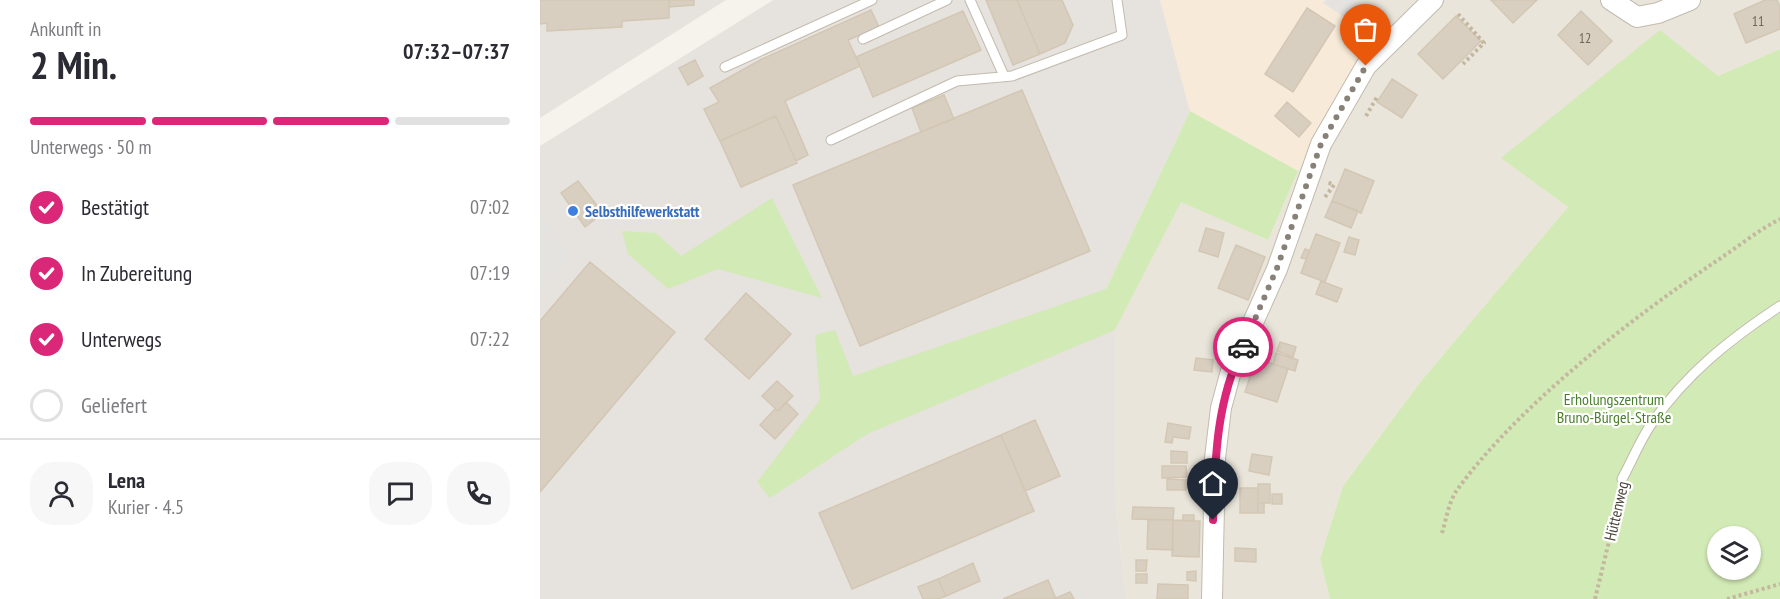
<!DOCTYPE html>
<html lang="de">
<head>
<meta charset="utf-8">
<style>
	body { margin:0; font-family:"PT Sans Narrow",sans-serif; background:#f7f7f7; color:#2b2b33; height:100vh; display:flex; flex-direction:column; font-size:22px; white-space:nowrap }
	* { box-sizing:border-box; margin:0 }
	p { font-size:20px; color:#7c7c81 }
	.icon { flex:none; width:33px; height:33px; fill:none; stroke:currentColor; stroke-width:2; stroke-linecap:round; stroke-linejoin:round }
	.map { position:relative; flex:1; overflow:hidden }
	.sheet { display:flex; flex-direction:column; background:#fff; width:540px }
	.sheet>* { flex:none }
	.tools { position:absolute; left:1167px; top:526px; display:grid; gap:12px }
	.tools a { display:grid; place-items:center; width:54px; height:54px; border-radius:50%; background:#fff; box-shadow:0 2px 4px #0004; font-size:30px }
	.pin { position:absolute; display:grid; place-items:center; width:51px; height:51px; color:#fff; margin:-62px -26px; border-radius:50% 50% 50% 0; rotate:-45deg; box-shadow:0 0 6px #0007 }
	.pin .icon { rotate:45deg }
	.courier { position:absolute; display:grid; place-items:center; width:60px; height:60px; margin:-30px; border:4px solid #db2777; border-radius:50%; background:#fff; color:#222; box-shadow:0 2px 8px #0007 }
	.head em { font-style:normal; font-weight:700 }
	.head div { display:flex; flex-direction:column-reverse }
	.head { display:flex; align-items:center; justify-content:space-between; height:102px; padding:0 30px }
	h1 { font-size:39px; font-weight:700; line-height:45px }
	.bar { display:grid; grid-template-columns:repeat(4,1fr); gap:9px 6px; align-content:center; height:72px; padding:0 30px }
	.bar i { height:8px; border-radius:4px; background:#e1e1e2 }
	.bar .current { background:#db2777 }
	.bar p { grid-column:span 4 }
	.line { display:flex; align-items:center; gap:15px; padding:0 30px; border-top:2px solid #e1e1e2 }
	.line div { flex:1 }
	.round { display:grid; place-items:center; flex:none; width:63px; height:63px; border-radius:24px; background:#f7f7f7 }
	ol { padding:0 30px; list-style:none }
	li { display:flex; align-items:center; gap:18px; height:66px }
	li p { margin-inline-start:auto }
	li .icon { padding:6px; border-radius:50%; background:#db2777; color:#fff; stroke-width:4 }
	li:last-child { color:#7c7c81 }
	li i { width:33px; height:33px; border:3px solid #e1e1e2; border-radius:50% }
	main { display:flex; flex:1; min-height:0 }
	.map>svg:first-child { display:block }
	.residential { fill:#eae5da }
	.commercial { fill:#f7ead8 }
	.industrial { fill:#e6e2dd }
	.green { fill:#d2eab5; fill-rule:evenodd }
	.parking { fill:#e5e3e0 }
	.building { fill:#d8cfc1; stroke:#d3c7b4; stroke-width:1.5 }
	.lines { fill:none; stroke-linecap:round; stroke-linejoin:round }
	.service-casing { stroke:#c2bbae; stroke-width:11 }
	.minor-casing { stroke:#c2bbae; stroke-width:22 }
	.path { stroke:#c4b79f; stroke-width:4; stroke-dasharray:3 3; stroke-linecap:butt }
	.service { stroke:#fff; stroke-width:9 }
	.minor { stroke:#fff; stroke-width:20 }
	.done { stroke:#878178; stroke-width:6; stroke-dasharray:0 10.8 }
	.route { stroke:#db2777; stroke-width:8 }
	.shop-dot { fill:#3f7fe0; stroke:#fff; stroke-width:2 }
	.labels { text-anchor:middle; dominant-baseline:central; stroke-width:4.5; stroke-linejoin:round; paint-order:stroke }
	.number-label { font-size:14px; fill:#6e675b }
	.shop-label { font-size:16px; font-weight:bold; fill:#366cbe; stroke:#fff; text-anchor:start }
	.park-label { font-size:16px; fill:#4a7f2a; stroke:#fff }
	.street-label { font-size:16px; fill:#4b4439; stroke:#fff }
</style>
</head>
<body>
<main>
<section class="sheet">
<div class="head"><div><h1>2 Min.</h1><p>Ankunft in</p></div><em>07:32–07:37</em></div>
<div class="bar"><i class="current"></i><i class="current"></i><i class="current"></i><i></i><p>Unterwegs · 50 m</p></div>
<ol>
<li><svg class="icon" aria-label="check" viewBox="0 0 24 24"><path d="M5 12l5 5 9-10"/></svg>Bestätigt<p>07:02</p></li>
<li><svg class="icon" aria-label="check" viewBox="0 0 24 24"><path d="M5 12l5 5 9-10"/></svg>In Zubereitung<p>07:19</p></li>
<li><svg class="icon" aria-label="check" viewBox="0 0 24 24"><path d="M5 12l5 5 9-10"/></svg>Unterwegs<p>07:22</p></li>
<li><i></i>Geliefert</li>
</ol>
<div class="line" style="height:108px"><a class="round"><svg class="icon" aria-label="person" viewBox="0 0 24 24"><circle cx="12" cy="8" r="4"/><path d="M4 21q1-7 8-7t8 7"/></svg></a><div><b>Lena</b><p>Kurier · 4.5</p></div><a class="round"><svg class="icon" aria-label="chat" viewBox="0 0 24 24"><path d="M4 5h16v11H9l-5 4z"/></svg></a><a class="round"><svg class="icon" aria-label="phone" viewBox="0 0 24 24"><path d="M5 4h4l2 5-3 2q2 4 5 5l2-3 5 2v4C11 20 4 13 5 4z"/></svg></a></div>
</section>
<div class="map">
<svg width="1240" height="599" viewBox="0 0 1240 599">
	<rect width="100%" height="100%" fill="#f6f3ec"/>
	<path class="residential" d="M 803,0 L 1240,0 L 1240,49 L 1178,76 L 962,158 L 1028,207 L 882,380 L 803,486 L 780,559 L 790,599 L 586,599 L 576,508 L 575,330 L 641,201 L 728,240 L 758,171 L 826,66 Z"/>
	<path class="commercial" d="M 620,0 L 803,0 L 846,45 L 826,66 L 758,171 L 650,111 Z"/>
	<path class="industrial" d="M 0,0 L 186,0 L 0,118 Z
		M 233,0 L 620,0 L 650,111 L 566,289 L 575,330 L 576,508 L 586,599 L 0,599 L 0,146 Z"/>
	<path class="green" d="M 1120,30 L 1178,76 L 1240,49 L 1240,599 L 790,599 L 780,559 L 803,486 L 882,380 L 1028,207 L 961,158 ZM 1178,537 L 1210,537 L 1210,570 L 1178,570 Z
		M 650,111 L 758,171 L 728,240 L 641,202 L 575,330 L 327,434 L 230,498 L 217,482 L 280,400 L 275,335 L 295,330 L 313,376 L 566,289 Z
		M 232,198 L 282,298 L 178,269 L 128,289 L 88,254 L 82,231 L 116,233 L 141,256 Z"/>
	<path class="parking" d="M 786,0 L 815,0 L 836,14 L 824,30 L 783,3 Z
		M 2,216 L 31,258 L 0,293 L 0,217 Z"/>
	<path class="building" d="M 0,0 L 129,0 L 129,18 L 82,21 L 82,27 L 7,31 L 7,23 L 0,24 Z
		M 129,0 L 154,0 L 154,5 L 129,7 Z
		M 446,0 L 477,0 L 500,54 L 473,65 Z
		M 477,0 L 522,0 L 533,25 L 525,43 L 500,54 Z
		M 951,0 L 997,0 L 973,23 Z
		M 1225,0 L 1237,0 L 1240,7 L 1240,29 L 1206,43 L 1194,14 Z
		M 767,8 L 795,26 L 753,92 L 725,74 Z
		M 331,10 L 339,27 L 308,40 L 320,66 L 245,101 L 268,155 L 256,161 L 236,116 L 180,141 L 164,109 L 179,102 L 170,88 L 222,59 Z
		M 423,11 L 441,50 L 333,97 L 316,57 Z
		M 1041,11 L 1072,41 L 1048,65 L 1018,35 Z
		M 916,16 L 941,41 L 903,79 L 878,54 Z
		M 155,60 L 163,76 L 148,85 L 139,68 Z
		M 852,79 L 877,95 L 862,118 L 837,102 Z
		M 482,90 L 550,251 L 320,346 L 253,185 Z
		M 404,95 L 414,119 L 381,132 L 372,108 Z
		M 747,102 L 771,123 L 759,137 L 735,116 Z
		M 236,116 L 257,163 L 201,187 L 180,141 Z
		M 805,169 L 834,181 L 821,213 L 792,201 Z
		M 38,181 L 63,213 L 45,227 L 21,193 Z
		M 792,201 L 818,211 L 811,228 L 785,217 Z
		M 666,228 L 684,233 L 678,257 L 659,251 Z
		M 776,234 L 800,243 L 785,282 L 761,273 Z
		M 809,237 L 819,240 L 815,255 L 804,252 Z
		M 696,245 L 725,257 L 708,300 L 678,288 Z
		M 765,249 L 770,251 L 766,259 L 761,258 Z
		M 50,262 L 135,332 L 0,492 L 0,321 Z
		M 781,281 L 802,289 L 797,302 L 776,294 Z
		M 206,293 L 251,334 L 209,379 L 165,339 Z
		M 740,342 L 756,347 L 753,357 L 737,351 Z
		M 736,353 L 758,360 L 755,371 L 733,364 Z
		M 656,358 L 673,360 L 672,372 L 654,370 Z
		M 716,358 L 748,369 L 737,402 L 705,392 Z
		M 237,381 L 253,396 L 238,411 L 222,396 Z
		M 246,402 L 258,414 L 235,439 L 220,425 L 235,409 L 238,411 Z
		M 495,420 L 520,476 L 485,491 L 461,435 Z
		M 628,423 L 651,427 L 649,439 L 633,437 L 632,443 L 625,442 Z
		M 461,435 L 494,511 L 312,589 L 279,513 Z
		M 631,451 L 647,452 L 647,463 L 631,463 Z
		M 712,454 L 732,457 L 729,475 L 709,471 Z
		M 622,466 L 646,466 L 647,477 L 622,478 Z
		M 627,479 L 646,480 L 646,490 L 627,490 Z
		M 718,484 L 730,484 L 730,503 L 718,503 Z
		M 700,488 L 718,488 L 718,513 L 700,513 Z
		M 732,494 L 742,494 L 742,504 L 732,504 Z
		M 718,503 L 724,503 L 724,513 L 718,513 Z
		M 593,507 L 634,508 L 633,520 L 592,519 Z
		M 643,515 L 654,515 L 654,521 L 643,521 Z
		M 608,520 L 633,520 L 633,550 L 607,549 Z
		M 633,520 L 660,521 L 659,557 L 632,556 Z
		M 695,548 L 716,549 L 716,562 L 695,561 Z
		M 596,560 L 607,560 L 606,571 L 596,571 Z
		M 433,563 L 440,581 L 406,596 L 398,579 Z
		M 656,571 L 656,581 L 647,580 L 647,572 Z
		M 596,574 L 607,574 L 607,583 L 596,583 Z
		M 398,579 L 406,596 L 398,599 L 383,599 L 378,587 Z
		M 508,580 L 516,599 L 463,599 Z
		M 618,584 L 648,585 L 648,599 L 617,599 Z
		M 530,592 L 534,599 L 516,599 L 516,598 Z"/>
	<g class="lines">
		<g class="service-casing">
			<path id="service" d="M 430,0 L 464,76
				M 323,39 L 407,0
				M 185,67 L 332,0
				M 291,140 L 417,81 L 472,76 L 582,35 L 577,0
				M 1082,479 C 1092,461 1100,440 1112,423 C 1147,373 1190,339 1240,306"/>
		</g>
		<g class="minor-casing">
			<path id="minor" d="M 1071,0 L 1097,17 L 1118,13 L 1150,0
				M 672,599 L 675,458 L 681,408 L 691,371 L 737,269 L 781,144 L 826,66 L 893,0"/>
		</g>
		<path class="path" d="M 918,14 L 944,43 L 923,64
			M 826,116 L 837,97
			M 785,197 L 794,185 L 787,182
			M 902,533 C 906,520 909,501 917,490 C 978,406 1089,320 1175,262 C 1196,248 1217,231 1240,219
			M 1055,599 L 1081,492
			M 1187,599 L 1240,584"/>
		<use href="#service" class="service"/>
		<use href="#minor" class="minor"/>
	</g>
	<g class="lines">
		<path class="done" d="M 703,347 L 737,268 L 781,144 L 826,66"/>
		<path class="route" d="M 673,520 C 675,460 676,402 703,347"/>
	</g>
	<circle class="shop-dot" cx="33" cy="211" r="6"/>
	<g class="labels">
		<g class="number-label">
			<text x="1218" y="21">11</text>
			<text x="1045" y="38">12</text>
		</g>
		<g class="shop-label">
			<text x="45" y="211">Selbsthilfewerkstatt</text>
		</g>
		<g class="park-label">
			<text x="1074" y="399">Erholungszentrum<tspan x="1074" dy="18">Bruno-Bürgel-Straße</tspan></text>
		</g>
		<g class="street-label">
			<text transform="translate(1076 511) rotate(-77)">Hüttenweg</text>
		</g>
	</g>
</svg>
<div class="tools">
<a><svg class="icon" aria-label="layers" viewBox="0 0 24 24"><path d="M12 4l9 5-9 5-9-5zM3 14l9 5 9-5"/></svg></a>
</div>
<div class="pin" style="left:826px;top:66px;background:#ea580c"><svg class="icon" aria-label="bag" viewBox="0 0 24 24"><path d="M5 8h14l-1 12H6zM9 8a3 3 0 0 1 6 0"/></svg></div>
<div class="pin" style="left:673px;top:520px;background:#1f2937"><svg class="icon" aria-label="home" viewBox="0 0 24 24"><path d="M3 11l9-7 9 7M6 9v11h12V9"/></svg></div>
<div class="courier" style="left:703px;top:347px"><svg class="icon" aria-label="car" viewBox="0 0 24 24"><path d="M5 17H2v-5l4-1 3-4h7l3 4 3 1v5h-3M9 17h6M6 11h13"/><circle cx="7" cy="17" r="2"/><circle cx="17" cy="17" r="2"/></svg></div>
</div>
</main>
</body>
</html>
